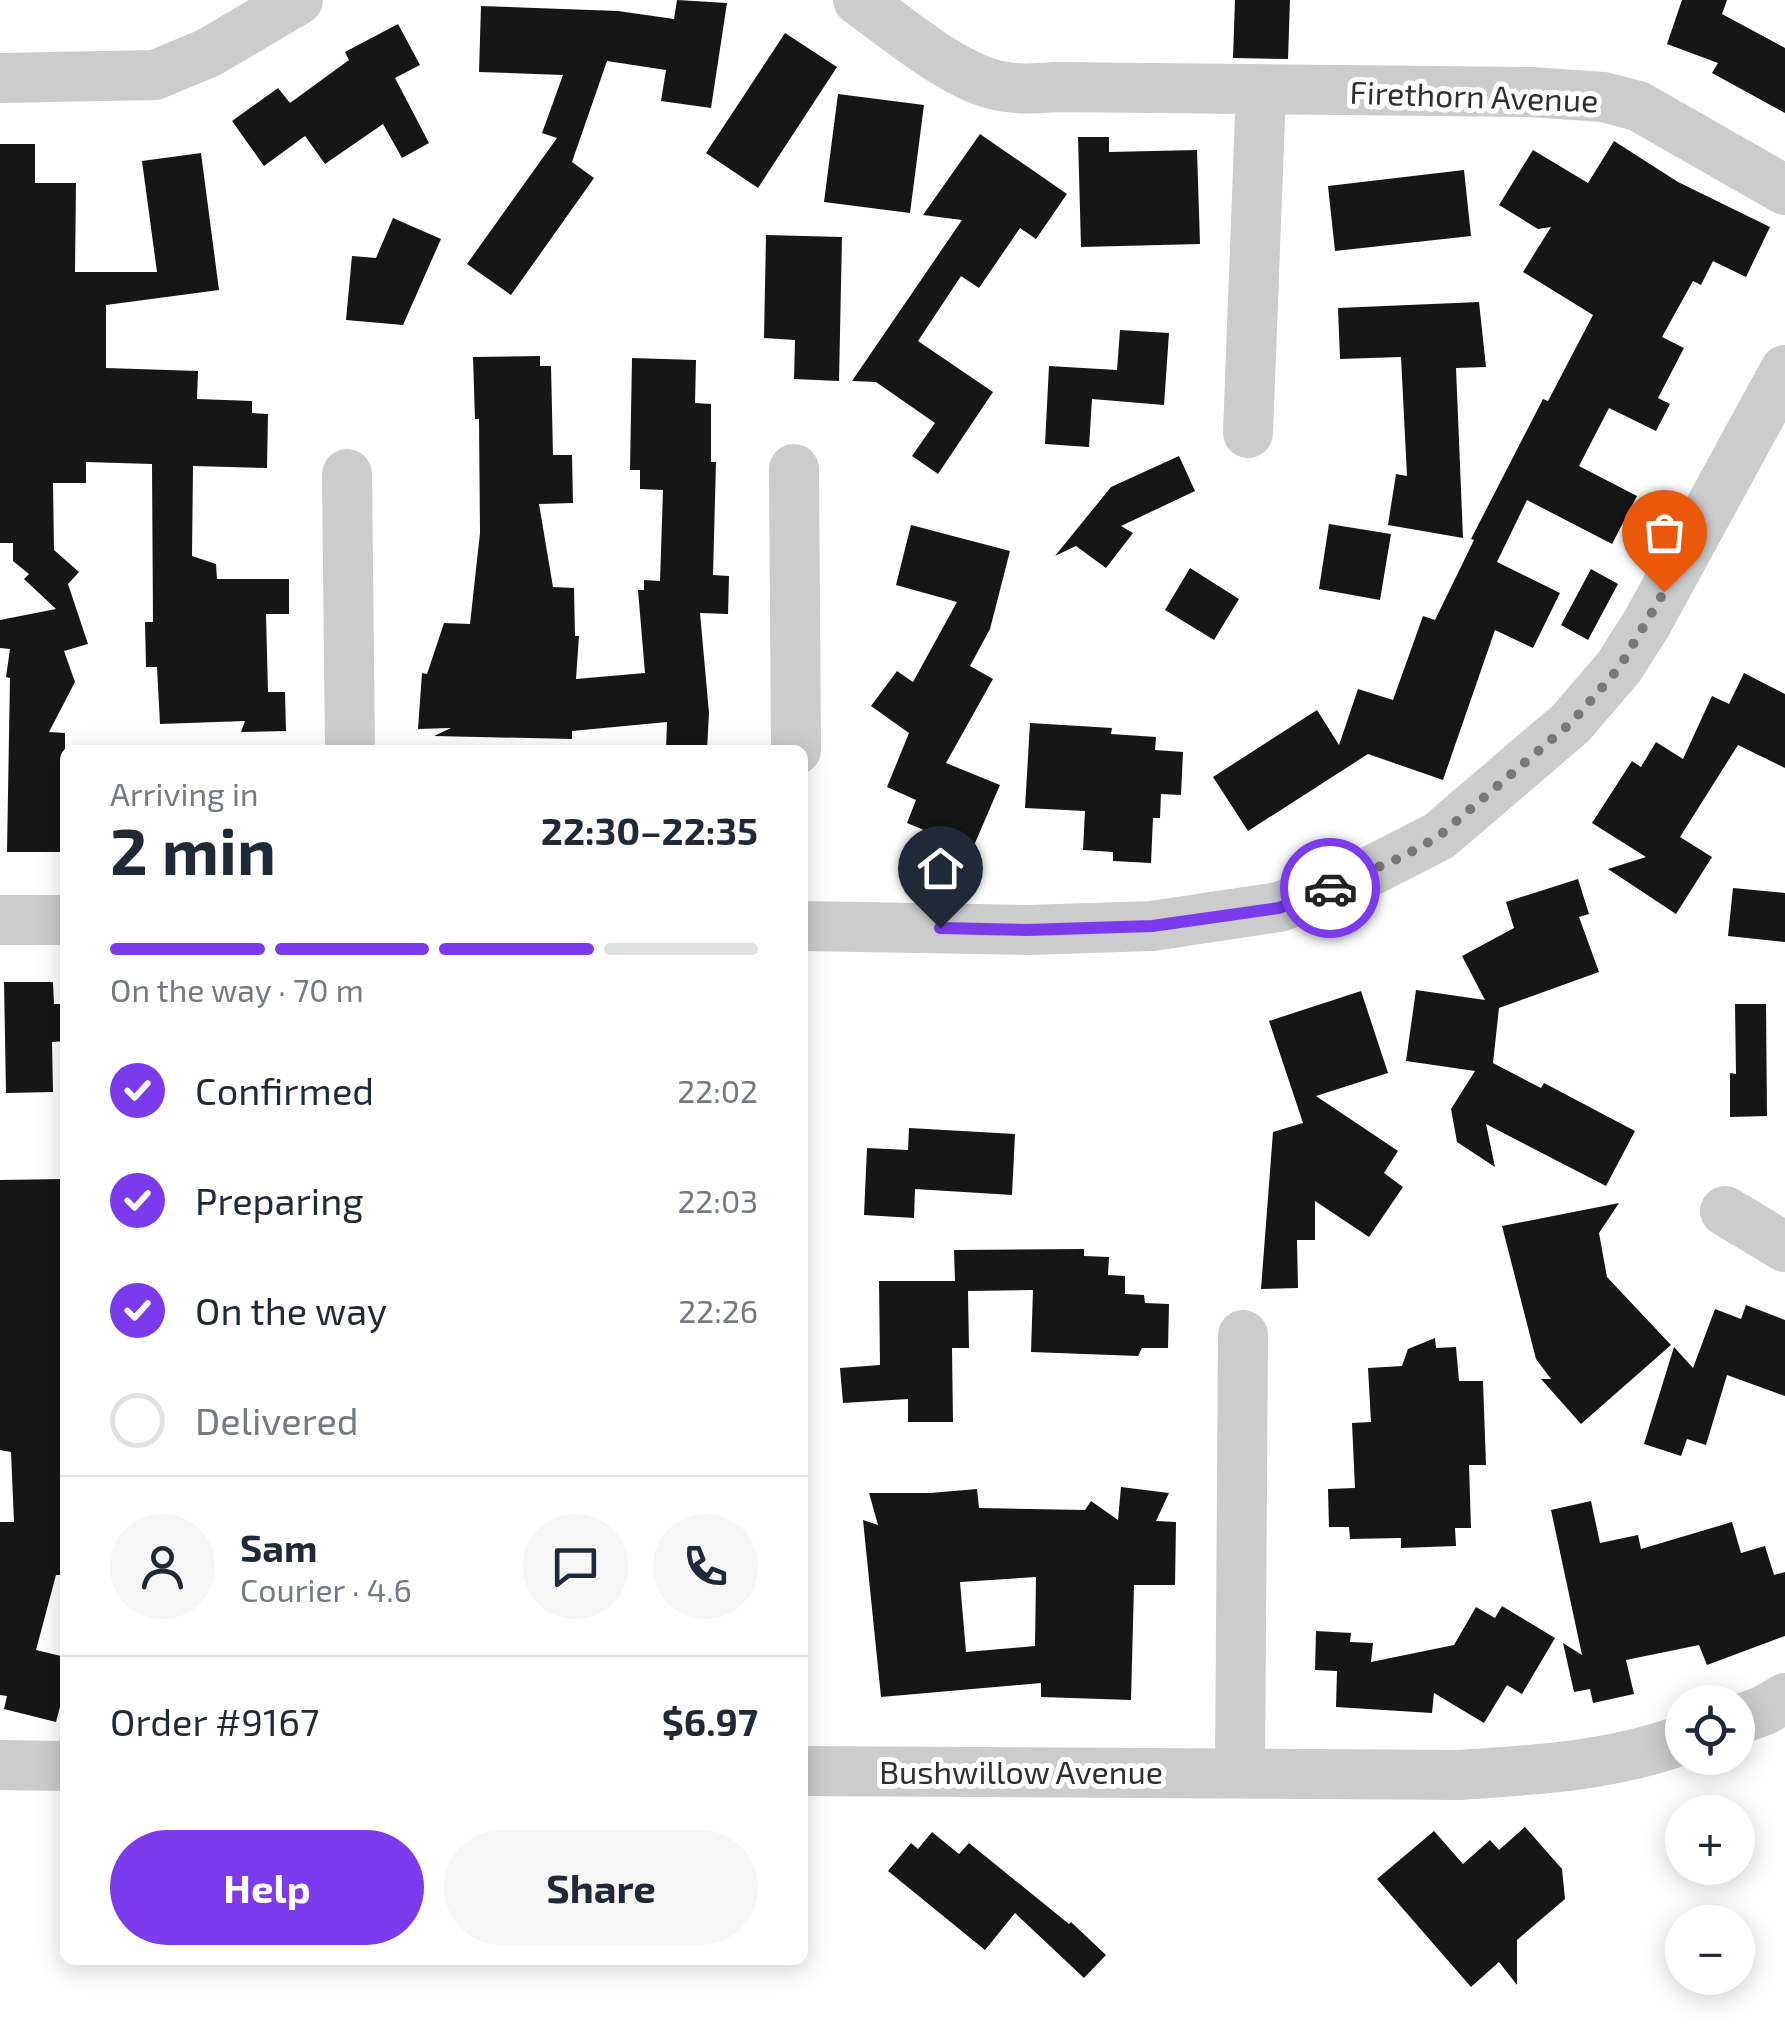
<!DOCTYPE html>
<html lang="en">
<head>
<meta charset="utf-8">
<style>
	body { margin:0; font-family:"Exo 2",sans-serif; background:#f6f6f7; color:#1f2937; height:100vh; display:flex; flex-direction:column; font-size:38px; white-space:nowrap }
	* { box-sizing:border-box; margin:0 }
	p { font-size:32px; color:#747a83 }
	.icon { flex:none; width:55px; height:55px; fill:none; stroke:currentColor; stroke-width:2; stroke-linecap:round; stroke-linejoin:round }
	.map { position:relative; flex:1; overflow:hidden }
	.panel { position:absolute; left:60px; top:745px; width:748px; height:1220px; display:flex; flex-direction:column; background:#fff; border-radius:15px; box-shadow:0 5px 25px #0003 }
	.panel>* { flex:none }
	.buttons { position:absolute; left:1665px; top:1685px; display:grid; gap:20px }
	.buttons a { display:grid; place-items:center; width:90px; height:90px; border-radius:50%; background:#fff; box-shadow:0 5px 25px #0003; font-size:50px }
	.pin { position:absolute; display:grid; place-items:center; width:85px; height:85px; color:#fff; margin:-102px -42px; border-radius:50% 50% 50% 0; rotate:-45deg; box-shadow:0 0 10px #0007 }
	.pin .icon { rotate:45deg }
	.courier { position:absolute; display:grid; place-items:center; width:100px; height:100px; margin:-50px; border:8px solid #7c3aed; border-radius:50%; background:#fff; color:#222; box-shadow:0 2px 12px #0007 }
	.summary em { font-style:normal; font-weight:700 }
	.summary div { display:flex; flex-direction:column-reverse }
	.summary { display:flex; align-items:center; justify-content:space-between; height:170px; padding:0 50px }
	h1 { font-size:65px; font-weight:700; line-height:75px }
	.bar { display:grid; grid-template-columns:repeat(4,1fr); gap:15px 10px; align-content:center; height:120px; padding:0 50px }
	.bar i { height:12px; border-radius:8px; background:#e0e1e3 }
	.bar .current { background:#7c3aed }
	.bar p { grid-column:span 4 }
	.line { display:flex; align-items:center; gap:25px; padding:0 50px; border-top:2px solid #e0e1e3 }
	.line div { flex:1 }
	.round { display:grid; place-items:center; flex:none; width:105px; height:105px; border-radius:52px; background:#f6f6f7 }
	ol { padding:0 50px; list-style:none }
	li { display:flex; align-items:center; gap:30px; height:110px }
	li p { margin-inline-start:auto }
	li .icon { padding:10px; border-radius:50%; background:#7c3aed; color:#fff; stroke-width:4 }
	li:last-child { color:#747a83 }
	li i { width:55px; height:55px; border:5px solid #e0e1e3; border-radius:50% }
	.cta { display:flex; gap:20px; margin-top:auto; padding:20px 50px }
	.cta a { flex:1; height:115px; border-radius:60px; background:#7c3aed; color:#fff; font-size:40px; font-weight:700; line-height:115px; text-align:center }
	.cta a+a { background:#f6f6f7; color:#1f2937 }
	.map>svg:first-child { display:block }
	.building { fill:#161616; fill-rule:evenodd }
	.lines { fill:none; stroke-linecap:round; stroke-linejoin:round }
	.minor { stroke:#ccc; stroke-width:50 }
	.done { stroke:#787878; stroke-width:10; stroke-dasharray:0 18 }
	.route { stroke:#7c3aed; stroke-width:12 }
	.labels { text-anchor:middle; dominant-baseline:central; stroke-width:10; stroke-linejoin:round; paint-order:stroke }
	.street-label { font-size:32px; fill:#2f2f2f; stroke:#fff }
</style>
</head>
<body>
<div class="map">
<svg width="1785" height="2027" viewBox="0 0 1785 2027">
	<rect width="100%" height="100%" fill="#fff"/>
	<path class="building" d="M 677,0 L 727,3 L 711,108 L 661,101 L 666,70 L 607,61 L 572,162 L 594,178 L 511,295 L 467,264 L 557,138 L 542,133 L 563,75 L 479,72 L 481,6 L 618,11 L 674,19 Z
		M 1235,0 L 1290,0 L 1288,59 L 1233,58 Z
		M 1682,0 L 1727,0 L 1722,14 L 1785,48 L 1785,113 L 1712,73 L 1718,63 L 1667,44 Z
		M 398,24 L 420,65 L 395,78 L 429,143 L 402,158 L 383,124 L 325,164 L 305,136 L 264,166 L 232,121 L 278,88 L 290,103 L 349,60 L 345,52 Z
		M 785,33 L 837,67 L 758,188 L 706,153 Z
		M 838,94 L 924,105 L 910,213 L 824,202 Z
		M 980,134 L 1067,194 L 1036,239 L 1020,228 L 979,288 L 961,276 L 918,341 L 993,392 L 938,474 L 912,456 L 935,423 L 876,382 L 852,381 L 962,220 L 923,215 Z
		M 1078,137 L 1109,137 L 1109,152 L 1197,150 L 1200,244 L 1081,247 Z
		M 1614,141 L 1678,182 L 1770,227 L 1746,277 L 1713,261 L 1701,285 L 1693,281 L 1662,337 L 1684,348 L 1658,398 L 1670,404 L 1656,431 L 1609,408 L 1579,466 L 1637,496 L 1612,544 L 1527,500 L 1497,562 L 1560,593 L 1533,648 L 1495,630 L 1443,780 L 1368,754 L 1248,831 L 1213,777 L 1317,710 L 1339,745 L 1358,689 L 1393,700 L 1423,616 L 1435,620 L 1474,540 L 1471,539 L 1543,399 L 1548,401 L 1593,315 L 1523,272 L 1551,227 L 1538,229 L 1499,205 L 1533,150 L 1588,183 Z
		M 0,144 L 35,144 L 35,183 L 76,183 L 75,272 L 157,272 L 142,161 L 201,153 L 219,290 L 106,305 L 106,368 L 198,371 L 197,399 L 252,401 L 252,413 L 268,414 L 267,468 L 193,466 L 192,556 L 216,564 L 217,579 L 289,579 L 289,614 L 266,614 L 268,692 L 285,692 L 286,731 L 241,732 L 245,721 L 160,724 L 157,667 L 146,667 L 145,622 L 153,622 L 152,464 L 86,462 L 86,483 L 53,483 L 54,550 L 79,572 L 68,584 L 88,644 L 64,651 L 75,682 L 49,732 L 65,733 L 65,852 L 7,852 L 10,678 L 6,677 L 10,649 L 0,648 L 0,620 L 56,609 L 24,579 L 29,574 L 13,561 L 13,543 L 0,543 Z
		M 1464,170 L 1471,236 L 1335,251 L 1328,186 Z
		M 393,218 L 441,239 L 403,325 L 346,320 L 352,256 L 376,258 Z
		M 766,235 L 842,237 L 839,381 L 794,379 L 795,340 L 764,338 Z
		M 1479,302 L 1486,367 L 1456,368 L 1463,538 L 1388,525 L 1396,474 L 1407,476 L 1401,357 L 1340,359 L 1338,308 Z
		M 1120,330 L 1169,333 L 1164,405 L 1092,399 L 1089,447 L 1045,444 L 1049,366 L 1117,370 Z
		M 540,356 L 540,366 L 551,366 L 553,455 L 572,455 L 573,503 L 539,504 L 553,587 L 574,588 L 575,636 L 579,636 L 576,679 L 645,673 L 638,590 L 644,590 L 644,580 L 660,581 L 663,490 L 640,489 L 640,470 L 630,470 L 632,358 L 696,360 L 695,403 L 711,404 L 711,462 L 716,462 L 713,575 L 729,576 L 728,614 L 700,613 L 709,713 L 707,750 L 666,750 L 667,722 L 572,731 L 572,739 L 434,736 L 451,728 L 418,729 L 422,673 L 427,674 L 444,623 L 470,624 L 480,533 L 479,419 L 475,419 L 473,357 Z
		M 1179,456 L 1195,491 L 1121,526 L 1133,533 L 1106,568 L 1076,546 L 1055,556 L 1111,487 Z
		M 1329,524 L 1391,534 L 1380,600 L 1319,589 Z
		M 911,525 L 1010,551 L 990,629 L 970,666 L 993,679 L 946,763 L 1000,785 L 972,850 L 907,823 L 916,800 L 887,787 L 909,733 L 871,706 L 897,671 L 913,682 L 957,602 L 896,585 Z
		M 1190,568 L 1239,599 L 1214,640 L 1165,610 Z
		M 1591,569 L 1618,584 L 1588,640 L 1561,625 Z
		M 1744,673 L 1785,694 L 1785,768 L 1738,745 L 1680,837 L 1712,857 L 1676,914 L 1608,869 L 1646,857 L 1592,823 L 1632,761 L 1641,767 L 1656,742 L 1683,759 L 1712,696 L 1729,704 Z
		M 1030,723 L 1112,728 L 1111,734 L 1156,737 L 1155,750 L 1183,752 L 1181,795 L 1161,794 L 1160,818 L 1153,818 L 1151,863 L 1113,861 L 1113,852 L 1083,850 L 1085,811 L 1025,808 Z
		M 1578,879 L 1589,914 L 1579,917 L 1599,972 L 1499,1008 L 1493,1063 L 1541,1088 L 1544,1083 L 1635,1131 L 1606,1186 L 1486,1124 L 1495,1167 L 1457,1142 L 1451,1109 L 1475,1071 L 1406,1061 L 1416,990 L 1485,1000 L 1462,956 L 1514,928 L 1506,902 Z
		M 1733,888 L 1785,893 L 1785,942 L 1728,936 Z
		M 4,982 L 53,982 L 54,1004 L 65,1004 L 65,1041 L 52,1042 L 53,1092 L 6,1093 Z
		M 1361,991 L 1388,1073 L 1316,1096 L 1398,1151 L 1384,1173 L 1403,1187 L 1369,1237 L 1315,1201 L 1315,1240 L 1297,1240 L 1298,1288 L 1261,1289 L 1273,1132 L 1303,1123 L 1269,1021 Z
		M 1735,1004 L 1766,1004 L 1767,1116 L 1730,1117 L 1730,1073 L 1736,1074 Z
		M 909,1128 L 1015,1134 L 1012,1195 L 915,1189 L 914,1218 L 864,1215 L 867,1148 L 908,1150 Z
		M 65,1179 L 65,1575 L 56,1575 L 36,1650 L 65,1657 L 65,1688 L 56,1722 L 4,1709 L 7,1696 L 0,1695 L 0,1522 L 14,1522 L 11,1452 L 0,1450 L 0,1180 Z
		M 1619,1203 L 1599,1233 L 1607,1277 L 1671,1345 L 1581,1424 L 1541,1379 L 1551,1379 L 1536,1359 L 1502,1226 Z
		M 1084,1249 L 1084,1256 L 1109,1257 L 1108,1275 L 1125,1276 L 1125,1294 L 1144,1295 L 1145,1303 L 1169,1304 L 1168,1348 L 1142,1348 L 1138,1356 L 1031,1352 L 1033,1290 L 968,1291 L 969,1348 L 952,1348 L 953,1422 L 908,1422 L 908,1399 L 843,1403 L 840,1368 L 880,1365 L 879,1281 L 955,1281 L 954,1250 Z
		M 1746,1305 L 1785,1320 L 1785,1396 L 1727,1375 L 1706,1445 L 1687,1439 L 1681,1456 L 1644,1444 L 1674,1347 L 1693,1368 L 1715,1309 L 1741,1319 Z
		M 1435,1338 L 1436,1348 L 1456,1347 L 1459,1381 L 1483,1381 L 1486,1465 L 1469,1465 L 1471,1528 L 1455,1528 L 1456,1546 L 1401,1548 L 1401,1538 L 1350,1539 L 1349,1527 L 1329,1527 L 1328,1489 L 1355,1488 L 1352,1423 L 1371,1422 L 1368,1368 L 1402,1366 L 1408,1349 Z
		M 1121,1487 L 1169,1493 L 1156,1521 L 1176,1522 L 1175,1585 L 1134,1585 L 1131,1700 L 1041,1697 L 1041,1683 L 881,1697 L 863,1520 L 878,1525 L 869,1493 L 930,1493 L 977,1489 L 979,1508 L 1085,1510 L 1091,1501 L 1118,1520 ZM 1036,1577 L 1035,1646 L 966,1652 L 960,1582 Z
		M 1591,1501 L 1600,1543 L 1638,1535 L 1641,1549 L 1732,1522 L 1741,1553 L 1765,1546 L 1774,1575 L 1785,1572 L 1785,1636 L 1707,1665 L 1699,1645 L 1626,1660 L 1634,1694 L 1593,1703 L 1590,1689 L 1574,1692 L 1563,1643 L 1582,1655 L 1551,1510 Z
		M 1502,1606 L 1555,1638 L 1522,1694 L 1507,1685 L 1484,1723 L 1434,1693 L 1432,1713 L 1336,1707 L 1337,1671 L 1315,1670 L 1316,1631 L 1351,1633 L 1350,1642 L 1373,1643 L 1371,1662 L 1454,1645 L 1476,1607 L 1495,1618 Z
		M 1525,1827 L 1562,1869 L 1565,1899 L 1517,1940 L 1517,1985 L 1499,1962 L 1471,1987 L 1377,1879 L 1434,1831 L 1463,1864 L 1490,1840 L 1499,1850 Z
		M 932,1832 L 959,1854 L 969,1843 L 1069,1924 L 1071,1922 L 1106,1955 L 1084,1978 L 1015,1913 L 985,1950 L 888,1871 L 911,1843 L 918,1849 Z"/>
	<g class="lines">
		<path class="minor" d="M 858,0 C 896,27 948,72 992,84 C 1014,90 1033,89 1055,87 L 1530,92 L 1603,97 L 1638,106 L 1785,190
			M 0,78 L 155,75 L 208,53 L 298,0
			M 1248,433 L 1261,90
			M 794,469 L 796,750
			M 347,474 L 350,750
			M 0,920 L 65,920
			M 802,926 L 1027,930 L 1152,926 L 1279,907 L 1355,879 L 1439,836 L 1571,723 L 1619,667 L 1647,623 L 1785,370
			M 1725,1211 L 1785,1247
			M 1738,1720 L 1765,1710 L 1785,1698
			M 0,1765 L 65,1766
			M 802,1771 L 1459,1775 C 1534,1770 1611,1766 1682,1740
			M 1240,1771 L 1243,1335"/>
	</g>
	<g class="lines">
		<path class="done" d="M 1330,888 L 1404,856 L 1439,836 L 1572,722 L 1619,668 L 1664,592"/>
		<path class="route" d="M 940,928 L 1027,930 L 1152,926 L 1279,908 L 1330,888"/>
	</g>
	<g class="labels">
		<g class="street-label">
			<text transform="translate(1474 95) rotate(2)">Firethorn Avenue</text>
			<text x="1021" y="1771">Bushwillow Avenue</text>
		</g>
	</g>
</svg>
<div class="buttons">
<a><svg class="icon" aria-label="locate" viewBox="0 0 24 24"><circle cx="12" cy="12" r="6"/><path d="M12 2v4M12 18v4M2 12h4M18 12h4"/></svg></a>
<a>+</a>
<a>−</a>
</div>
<div class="pin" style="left:1664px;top:592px;background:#ea580c"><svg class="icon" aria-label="bag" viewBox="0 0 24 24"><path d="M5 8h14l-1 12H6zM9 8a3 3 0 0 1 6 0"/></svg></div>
<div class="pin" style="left:940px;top:928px;background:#1f2937"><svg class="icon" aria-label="home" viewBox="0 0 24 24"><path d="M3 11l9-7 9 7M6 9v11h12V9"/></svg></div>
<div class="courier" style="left:1330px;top:888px"><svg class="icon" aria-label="car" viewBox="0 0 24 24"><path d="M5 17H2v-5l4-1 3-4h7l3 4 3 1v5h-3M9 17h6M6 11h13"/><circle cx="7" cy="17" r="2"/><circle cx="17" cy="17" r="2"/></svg></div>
<section class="panel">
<div class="summary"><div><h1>2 min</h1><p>Arriving in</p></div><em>22:30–22:35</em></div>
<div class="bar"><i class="current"></i><i class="current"></i><i class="current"></i><i></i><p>On the way · 70 m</p></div>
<ol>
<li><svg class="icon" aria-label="check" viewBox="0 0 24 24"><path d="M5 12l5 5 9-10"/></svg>Confirmed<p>22:02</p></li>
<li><svg class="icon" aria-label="check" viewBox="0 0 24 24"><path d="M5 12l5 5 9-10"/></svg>Preparing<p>22:03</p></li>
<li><svg class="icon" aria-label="check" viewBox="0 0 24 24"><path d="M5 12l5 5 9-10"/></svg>On the way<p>22:26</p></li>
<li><i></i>Delivered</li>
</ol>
<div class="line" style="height:180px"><a class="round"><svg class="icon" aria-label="person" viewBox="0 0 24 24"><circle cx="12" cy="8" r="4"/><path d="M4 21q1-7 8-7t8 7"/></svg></a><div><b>Sam</b><p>Courier · 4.6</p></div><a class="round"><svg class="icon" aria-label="chat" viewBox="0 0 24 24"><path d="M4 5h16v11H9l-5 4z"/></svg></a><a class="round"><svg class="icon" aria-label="phone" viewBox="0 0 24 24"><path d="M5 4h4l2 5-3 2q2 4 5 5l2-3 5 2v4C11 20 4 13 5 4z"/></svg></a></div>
<div class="line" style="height:130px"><div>Order #9167</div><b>$6.97</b></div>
<div class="cta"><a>Help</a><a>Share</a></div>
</section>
</div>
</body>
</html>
